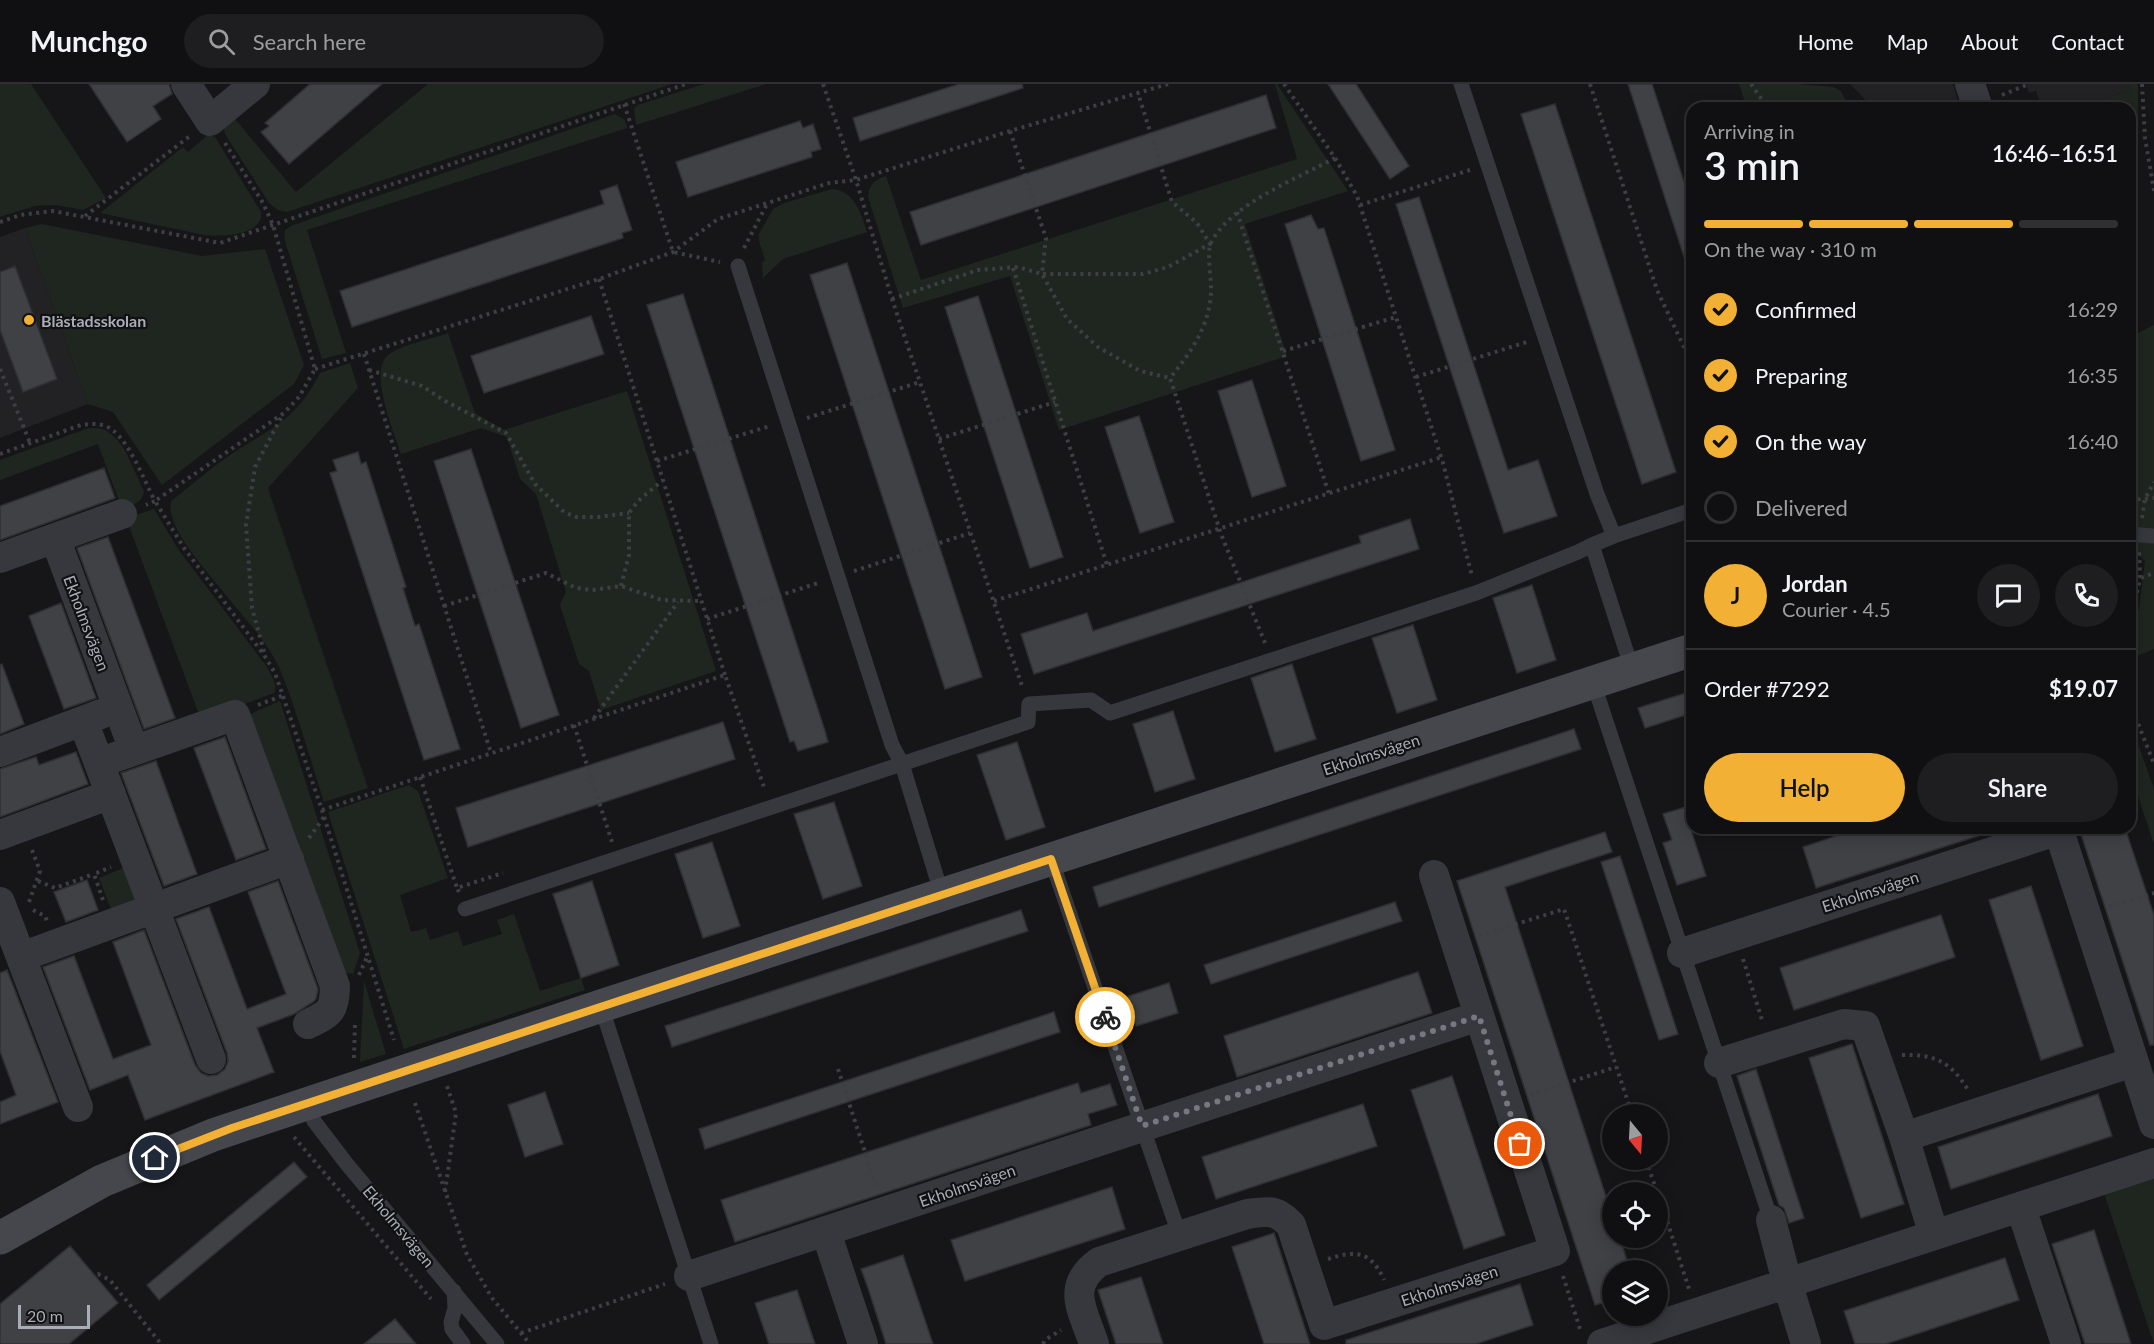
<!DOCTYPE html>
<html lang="en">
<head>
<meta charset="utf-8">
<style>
	body { margin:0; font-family:Lato,sans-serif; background:#1e1e20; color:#f1f3f6; height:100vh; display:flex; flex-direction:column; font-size:22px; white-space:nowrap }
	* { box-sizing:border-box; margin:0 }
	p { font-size:20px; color:#9c9d9f }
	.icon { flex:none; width:33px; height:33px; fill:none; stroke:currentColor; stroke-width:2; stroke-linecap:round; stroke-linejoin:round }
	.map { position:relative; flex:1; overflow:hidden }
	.details { position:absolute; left:1686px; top:18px; width:450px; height:732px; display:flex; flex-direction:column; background:#101012; border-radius:18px; box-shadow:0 3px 15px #0003,0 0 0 2px #303032 }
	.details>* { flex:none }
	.needle { width:39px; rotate:162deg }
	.tools { position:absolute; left:1602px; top:1020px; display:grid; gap:12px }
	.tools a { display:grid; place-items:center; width:66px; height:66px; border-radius:50%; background:#101012; box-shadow:0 3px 15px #0003,0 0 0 2px #303032; font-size:30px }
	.scale { position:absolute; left:18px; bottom:15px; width:72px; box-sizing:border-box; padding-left:6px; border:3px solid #a8adb8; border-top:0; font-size:16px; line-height:21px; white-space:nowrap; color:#a8adb8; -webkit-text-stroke:4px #111113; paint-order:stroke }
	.pin { position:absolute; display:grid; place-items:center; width:51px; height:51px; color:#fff; margin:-26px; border:3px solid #fff; border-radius:50%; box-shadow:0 2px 6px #0007 }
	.courier { position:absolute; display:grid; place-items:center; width:60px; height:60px; margin:-30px; border:4px solid #f2b134; border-radius:50%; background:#fff; color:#222; box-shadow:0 2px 8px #0007 }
	.summary em { font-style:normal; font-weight:600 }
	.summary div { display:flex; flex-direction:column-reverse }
	.summary { display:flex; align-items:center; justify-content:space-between; height:102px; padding:0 18px }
	h1 { font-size:39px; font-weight:600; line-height:45px }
	.bar { display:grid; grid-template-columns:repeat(4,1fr); gap:9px 6px; align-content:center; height:72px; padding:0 18px }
	.bar i { height:8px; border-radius:4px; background:#303032 }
	.bar .on { background:#f2b134 }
	.bar p { grid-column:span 4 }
	.line { display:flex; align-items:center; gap:15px; padding:0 18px; border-top:2px solid #303032 }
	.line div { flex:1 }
	.round { display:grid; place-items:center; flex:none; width:63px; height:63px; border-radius:32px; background:#1e1e20 }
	ol { padding:0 18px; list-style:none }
	li { display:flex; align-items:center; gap:18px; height:66px }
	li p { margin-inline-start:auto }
	li .icon { padding:6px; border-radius:50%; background:#f2b134; color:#111; stroke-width:4 }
	li:last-child { color:#9c9d9f }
	li i { width:33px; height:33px; border:3px solid #303032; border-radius:50% }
	.button { display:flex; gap:12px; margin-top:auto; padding:12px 18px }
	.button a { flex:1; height:69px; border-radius:36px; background:#f2b134; color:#111; font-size:24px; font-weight:600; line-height:69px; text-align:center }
	.button a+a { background:#1e1e20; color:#f1f3f6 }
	header { display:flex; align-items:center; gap:36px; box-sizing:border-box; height:84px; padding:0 30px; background:#101012; border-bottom:2px solid #303032 }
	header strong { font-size:28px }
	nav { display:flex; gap:33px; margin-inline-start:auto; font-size:21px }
	.search { width:420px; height:54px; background:#1e1e20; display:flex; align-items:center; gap:15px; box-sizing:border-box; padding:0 21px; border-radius:33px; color:#9c9d9f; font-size:22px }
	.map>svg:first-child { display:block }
	.built { fill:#222225 }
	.green { fill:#1e261f }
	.building { fill:#404145; stroke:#303034; stroke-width:1.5 }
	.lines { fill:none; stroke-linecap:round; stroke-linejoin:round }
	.path { stroke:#3d3f44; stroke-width:4; stroke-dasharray:3 4.5; stroke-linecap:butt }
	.lane { stroke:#37383d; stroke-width:15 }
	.street { stroke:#37383d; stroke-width:30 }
	.secondary { stroke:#45474d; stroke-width:33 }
	.done { stroke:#757880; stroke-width:6; stroke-dasharray:0 10.8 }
	.route { stroke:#f2b134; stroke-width:8 }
	.poi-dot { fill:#f2b134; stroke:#111113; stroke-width:2 }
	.labels { text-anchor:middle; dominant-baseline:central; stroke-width:4.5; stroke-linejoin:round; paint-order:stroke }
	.poi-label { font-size:16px; font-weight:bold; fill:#a8adb8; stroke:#111113; text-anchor:start }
	.street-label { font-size:16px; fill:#a8adb8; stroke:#111113 }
</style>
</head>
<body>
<header>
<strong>Munchgo</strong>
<div class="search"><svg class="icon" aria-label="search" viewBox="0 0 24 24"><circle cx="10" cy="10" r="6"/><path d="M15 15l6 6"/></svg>Search here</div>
<nav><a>Home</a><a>Map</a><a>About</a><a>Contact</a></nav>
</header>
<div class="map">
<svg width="2154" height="1260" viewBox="0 0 2154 1260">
	<rect width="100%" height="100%" fill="#161618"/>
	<path class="built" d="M 1850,0 L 1953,0 L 1960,24 L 1873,24 Z
		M 2026,0 L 2129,0 L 2131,6 L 2108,13 L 2112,24 L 2042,24 L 2036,7 L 2029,9 Z
		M 25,144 L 88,320 L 0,354 L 0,153 Z"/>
	<path class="green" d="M 0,0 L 31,0 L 106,114 L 83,126 L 55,121 L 35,122 L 0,133 Z
		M 428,0 L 672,0 L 287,128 L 278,126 L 269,119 L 225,50 L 223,40 L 230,29 L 296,108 Z
		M 704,0 L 766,0 L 636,41 L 634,25 L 638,21 Z
		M 1275,0 L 1277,0 L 1348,107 L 1245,140 L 1287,272 L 1059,346 L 1010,192 L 903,224 L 868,113 C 869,100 874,96 886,92 L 921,196 L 1297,75 Z
		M 1739,0 L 1800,0 L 1833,3 L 1841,7 L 1846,17 L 1868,24 L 1747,24 Z
		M 2129,0 L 2138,0 L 2138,37 L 2130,40 L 2130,24 L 2112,24 L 2108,13 L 2131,6 Z
		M 615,30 L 625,36 L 627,44 L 307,146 L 346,269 L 322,275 L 284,154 L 285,146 L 293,141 Z
		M 209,50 L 215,53 L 261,128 C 264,152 221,153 204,151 L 100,129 L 183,63 L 188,68 Z
		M 832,105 C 855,107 861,129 867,148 L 783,175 L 763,194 L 762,179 L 765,176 L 759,157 L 759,150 L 773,125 L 784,119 Z
		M 42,140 L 202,172 L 265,165 L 304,281 L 294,300 L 162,401 L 113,328 L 88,320 L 25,144 Z
		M 2154,241 L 2154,565 L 2130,575 L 2130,532 L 2139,525 L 2145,477 L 2130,463 L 2130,253 Z
		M 448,249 L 475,329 L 504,346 L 627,307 L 716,587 L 601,626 L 589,587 L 579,580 L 560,521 L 566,508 L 536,410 L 520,395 L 507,353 L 481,344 L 401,370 C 394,349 369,289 387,272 C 399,261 432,255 448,249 Z
		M 350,279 L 358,304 L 268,404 L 368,704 L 324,718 C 310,675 298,630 281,588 C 269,559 244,534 225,510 C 209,489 165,444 171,417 C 189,403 207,387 226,374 C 268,345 295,339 320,289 Z
		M 89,344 C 97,344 105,344 111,350 C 127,362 135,390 144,407 C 143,419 131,421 122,425 L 98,360 L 0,396 L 0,376 Z
		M 154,425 L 178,465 L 267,583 C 271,592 278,600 274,609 L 201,636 L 126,434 Z
		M 280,617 L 360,869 L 353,890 L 346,889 L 343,883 L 243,633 Z
		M 2130,637 L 2154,705 L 2154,760 L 2130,688 Z
		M 409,701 L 418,707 L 448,794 L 400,811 L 411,848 L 426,844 L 430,856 L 458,847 L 463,862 L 502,850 L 497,836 L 514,830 L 540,907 L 581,894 L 585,906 L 404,965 L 328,728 Z
		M 126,783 L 141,823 L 114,833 L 99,794 Z
		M 364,897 L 386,970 L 360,978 Z
		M 2154,1088 L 2154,1260 L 2103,1106 Z"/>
	<path class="building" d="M 89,0 L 169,0 L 172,10 L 153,22 L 161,35 L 127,58 Z
		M 310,0 L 382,0 L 289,80 L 261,48 L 269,42 L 265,39 Z
		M 959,0 L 1022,0 L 1023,4 L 860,57 L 853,34 Z
		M 1328,0 L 1356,0 L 1409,82 L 1390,95 Z
		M 1628,0 L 1652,0 L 1692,122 L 1692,185 L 1688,185 Z
		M 1266,11 L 1276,44 L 921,161 L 910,128 Z
		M 1555,20 L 1676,388 L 1642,400 L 1521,30 Z
		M 800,37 L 803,44 L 813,40 L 821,65 L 811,68 L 812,73 L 688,113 L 676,78 Z
		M 617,101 L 632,146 L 622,149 L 623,154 L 352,243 L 340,207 L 604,120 L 600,107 Z
		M 1419,113 L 1508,386 L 1538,376 L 1557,432 L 1504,449 L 1396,120 Z
		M 1311,131 L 1318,145 L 1324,144 L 1395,366 L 1361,377 L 1285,140 Z
		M 847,179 L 982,593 L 945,605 L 810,191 Z
		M 15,182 L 57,295 L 23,308 L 0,246 L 0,188 Z
		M 683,210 L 825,647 L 828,658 L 798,667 L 794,657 L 790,658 L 647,221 Z
		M 978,212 L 1063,473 L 1030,484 L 945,223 Z
		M 591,232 L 604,270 L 484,309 L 471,272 Z
		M 1252,296 L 1286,402 L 1252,413 L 1218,307 Z
		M 1139,332 L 1174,438 L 1140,449 L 1105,343 Z
		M 471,365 L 559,631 L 521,644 L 434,377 Z
		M 358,368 L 361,380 L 366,378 L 406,503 L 403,504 L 415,542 L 419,540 L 460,665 L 424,676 L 330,389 L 337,387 L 333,376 Z
		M 104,384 L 115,414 L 0,456 L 0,422 Z
		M 1410,435 L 1419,465 L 1034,590 L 1021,550 L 1087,529 L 1093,547 L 1361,459 L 1359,452 Z
		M 108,453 L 175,634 L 144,645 L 77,464 Z
		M 1532,501 L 1556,576 L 1517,589 L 1493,514 Z
		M 61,519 L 96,614 L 64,625 L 29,532 Z
		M 1413,541 L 1437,616 L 1397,629 L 1372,554 Z
		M 2,580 L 24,640 L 0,650 L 0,581 Z
		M 1292,580 L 1316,655 L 1275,668 L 1251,594 Z
		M 1692,607 L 1692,629 L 1645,644 L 1638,624 Z
		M 1173,627 L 1195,695 L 1155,708 L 1133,640 Z
		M 723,638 L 735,675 L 468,763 L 456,724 Z
		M 1574,645 L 1581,665 L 1099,823 L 1093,803 Z
		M 225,653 L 266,765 L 236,776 L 194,664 Z
		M 1017,658 L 1045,743 L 1006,756 L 977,671 Z
		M 76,668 L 88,700 L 0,733 L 0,685 L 36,673 L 39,681 Z
		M 156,677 L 197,790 L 164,802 L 121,689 Z
		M 834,718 L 862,802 L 823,815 L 794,730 Z
		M 1692,721 L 1692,749 L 1706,792 L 1677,801 L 1663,759 L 1672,756 L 1663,730 Z
		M 1860,744 L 1989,744 L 1990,748 L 1816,804 L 1803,763 Z
		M 2079,744 L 2125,744 L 2154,831 L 2154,961 L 2150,961 Z
		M 1605,748 L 1612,768 L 1505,803 L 1612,1131 L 1612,1154 L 1620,1154 L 1630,1186 L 1612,1186 L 1612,1216 L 1595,1221 L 1457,797 Z
		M 712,758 L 740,842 L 703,854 L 675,770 Z
		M 1620,772 L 1678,950 L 1659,956 L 1601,778 Z
		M 87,796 L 98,826 L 66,838 L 54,808 Z
		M 278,797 L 318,905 L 316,915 L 313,918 L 294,930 L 257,944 L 274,988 L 145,1036 L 128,991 L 90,1006 L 43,883 L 74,872 L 113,975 L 151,961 L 113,858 L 144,846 L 195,981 L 201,989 L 208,992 L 217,991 L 225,985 L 228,977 L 227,969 L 176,835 L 209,823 L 247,925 L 286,910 L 248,808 Z
		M 592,797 L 619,881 L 581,894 L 553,810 Z
		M 2031,802 L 2083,962 L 2041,976 L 1989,816 Z
		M 1395,818 L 1402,837 L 1211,900 L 1204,881 Z
		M 1021,826 L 1028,847 L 672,963 L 665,942 Z
		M 1941,831 L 1955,873 L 1794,926 L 1780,884 Z
		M 7,886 L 58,1018 L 0,1040 L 0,1018 L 16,1011 L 0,967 L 0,889 Z
		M 1418,888 L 1432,929 L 1237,993 L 1224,952 Z
		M 1169,899 L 1178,929 L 1136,942 L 1126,913 Z
		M 1054,928 L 1060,948 L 705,1065 L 699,1045 Z
		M 1852,960 L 1904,1120 L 1861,1134 L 1809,974 Z
		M 1756,985 L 1804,1134 L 1789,1139 L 1784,1124 L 1779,1121 L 1737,992 Z
		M 1452,992 L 1505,1151 L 1464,1165 L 1411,1006 Z
		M 1078,999 L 1081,1009 L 1110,1000 L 1117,1021 L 1088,1030 L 1091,1041 L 735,1158 L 721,1116 Z
		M 545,1008 L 563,1060 L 525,1073 L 508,1021 Z
		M 2098,1010 L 2112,1052 L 1951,1105 L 1938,1063 Z
		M 1363,1020 L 1377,1062 L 1216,1115 L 1202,1073 Z
		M 294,1078 L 307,1093 L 159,1216 L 147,1201 Z
		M 1112,1103 L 1125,1145 L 965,1197 L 951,1156 Z
		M 2094,1146 L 2131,1260 L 2085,1260 L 2052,1160 Z
		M 1274,1149 L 1301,1232 L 1310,1260 L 1264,1260 L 1232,1163 Z
		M 70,1162 L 118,1219 L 69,1260 L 0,1260 L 0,1220 Z
		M 903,1171 L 933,1260 L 886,1260 L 868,1204 L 861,1185 Z
		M 2005,1174 L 2019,1216 L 1886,1260 L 1855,1260 L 1844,1227 Z
		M 1141,1193 L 1163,1260 L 1116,1260 L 1098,1206 Z
		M 1520,1200 L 1533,1241 L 1476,1260 L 1346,1260 L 1346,1256 Z
		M 797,1206 L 815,1260 L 769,1260 L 755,1219 Z
		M 395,1235 L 416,1260 L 364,1260 Z"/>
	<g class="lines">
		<path class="path" d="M 823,0 L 856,96 L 892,215 L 1022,602
			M 1284,0 L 1335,74 L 1357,112 L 1443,379 L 1472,492
			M 1590,0 L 1657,206 L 1692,280
			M 1751,0 L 1760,13 L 1770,24
			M 2142,0 L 2145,54 L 2154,107
			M 2002,11 L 2029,0
			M 624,20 L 673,168 L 720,178
			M 1010,47 L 1046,154 L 1042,190 L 1143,190 L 1168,183 L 1210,160 L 1197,139 L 1172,118 L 1138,9
			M 225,59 L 263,119 L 273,141 L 315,285 L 299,313 L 284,329 L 155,417 L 184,464 L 264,571 L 275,589 L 322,726 L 394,956
			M 1360,121 L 1470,86
			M 1237,128 L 1329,410
			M 85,132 L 190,52
			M 0,138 L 20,131 L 53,127 L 220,159 L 686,0
			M 744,164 L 767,120
			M 1013,184 L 1107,481
			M 599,195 L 725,591
			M 892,215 L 978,186 L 1018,183 L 1042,190 L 1067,235 L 1098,263 L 1140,287 L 1170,294
			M 1283,267 L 1396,233
			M 364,270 L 491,669
			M 0,285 L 30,359
			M 315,285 L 599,195 L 673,168 L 718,135 L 829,99 L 856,96 L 1010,47 L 1168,0
			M 369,286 L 422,302 L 445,317 L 506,349 L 535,400 L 564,428 L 576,433 L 598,433 L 629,429
			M 1416,293 L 1527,258
			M 807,334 L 920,298
			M 939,355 L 1055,318
			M 0,370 L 81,341 C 89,340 97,339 105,342 C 127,349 144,397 155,417 L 146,421
			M 657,377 L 770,342
			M 2130,416 L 2154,414
			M 2142,434 L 2145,415 L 2154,398
			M 854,487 L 970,449
			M 2141,494 L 2154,489
			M 621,502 L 629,471 L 629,429 L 638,417 L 663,396
			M 994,517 L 1442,373
			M 444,522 L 546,489 L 576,504 L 592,506 L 621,502 L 662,516 L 701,517
			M 2130,522 C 2142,504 2140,489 2139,468
			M 707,535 L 821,498
			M 1265,559 L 1221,450 L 1170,294 C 1191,268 1209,243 1211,209 C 1212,196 1206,169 1211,159 C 1229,121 1298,94 1335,74
			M 264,568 L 252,524 L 246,441 L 255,383 L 283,330
			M 2130,619 L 2154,680
			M 258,621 L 284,611
			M 594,634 L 678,518
			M 574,641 L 612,758
			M 420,693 L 457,804
			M 322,726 L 725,591 L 765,706
			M 309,754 L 324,733
			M 38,797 L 55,804 L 94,790
			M 459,808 L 457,804 L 503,789
			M 103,816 L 94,790 L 111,783
			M 29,818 L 40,787 L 32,766
			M 2109,823 L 2154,809
			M 33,826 L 45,832 L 47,837
			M 1479,852 L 1564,825 L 1632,1030
			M 1743,875 L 1763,939
			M 359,891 L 367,873
			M 1902,971 C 1935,970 1951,978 1968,1006
			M 354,974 L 355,939
			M 838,985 L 876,1102
			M 1530,1011 L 1616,983
			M 415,1019 L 467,1171 L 492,1214 L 530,1260
			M 294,1053 L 431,1215
			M 1646,1076 L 1657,1108
			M 445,1108 L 456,1029 L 447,1002 L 445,1002
			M 1658,1109 L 1689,1205
			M 1328,1175 C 1356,1166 1371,1167 1384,1196
			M 1563,1192 L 1580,1245
			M 91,1193 L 98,1190 L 110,1196 L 161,1260
			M 521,1249 L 665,1200
			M 1043,1260 L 1045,1256 L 1061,1246"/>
		<path class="lane" d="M 1461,0 L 1597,410 L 1614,452
			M 738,182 L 892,661 L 902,680 L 942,811
			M 2130,450 L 2154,452
			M 1632,585 L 1592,461 L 1614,452 L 1692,426
			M 1593,598 L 1771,1136
			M 1051,775 L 1179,1150
			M 465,825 L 1028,638 L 1029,620 L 1091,616 L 1110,629 L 1476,509 L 1578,468 L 1592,461
			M 601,922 L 711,1260
			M 308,1019 L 314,1037 L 346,1079 L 497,1260
			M 454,1207 L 455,1224 L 451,1238 L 452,1245 L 463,1260"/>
		<path class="street" d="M 186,0 L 210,37 L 255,0
			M 1970,0 L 1978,24
			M 55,454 L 134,666
			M 0,474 L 122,430
			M 83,637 L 211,975
			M 0,668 L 101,630
			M 99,679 L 235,631 L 335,902 C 334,927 331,929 308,940
			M 2058,744 L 2154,1040
			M 0,751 L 111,710
			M 0,818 L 78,1023
			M 1682,869 L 2059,746
			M 21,873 L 289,775
			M 1719,979 L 1844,940 L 1865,942 L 1904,1053 L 1934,1151
			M 1904,1053 L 2133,978
			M 2021,1124 L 2066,1260
			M 1771,1136 L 1787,1198 L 1806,1260
			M 826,1148 L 863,1260
			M 689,1192 L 1479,932
			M 1094,1260 C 1083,1226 1065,1203 1099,1178 L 1247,1130 C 1268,1127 1276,1125 1291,1141 L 1324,1241 L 1555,1167 L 1434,791
			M 1602,1260 L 2154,1079"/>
		<path class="secondary" d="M 0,1154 L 102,1097 L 213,1051 L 601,922 L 1692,566"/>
	</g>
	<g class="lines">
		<path class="done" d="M 1105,933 L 1142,1042 L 1479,932 L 1520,1060"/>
		<path class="route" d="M 155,1074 L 232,1044 L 1051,775 L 1105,933"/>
	</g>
	<circle class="poi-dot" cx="29" cy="236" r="6"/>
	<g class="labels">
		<g class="poi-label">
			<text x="41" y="236">Blästadsskolan</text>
		</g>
		<g class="street-label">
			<text transform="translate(87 539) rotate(69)">Ekholmsvägen</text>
			<text transform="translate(1371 670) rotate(-18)">Ekholmsvägen</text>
			<text transform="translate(1870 807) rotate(-18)">Ekholmsvägen</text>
			<text transform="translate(967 1101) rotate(-19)">Ekholmsvägen</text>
			<text transform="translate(399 1142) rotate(50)">Ekholmsvägen</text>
			<text transform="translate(1449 1201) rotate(-18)">Ekholmsvägen</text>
		</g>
	</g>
</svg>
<div class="tools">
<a><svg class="needle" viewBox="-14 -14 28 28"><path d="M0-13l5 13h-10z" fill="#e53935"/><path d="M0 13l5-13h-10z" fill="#9c9d9f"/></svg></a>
<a><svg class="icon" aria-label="locate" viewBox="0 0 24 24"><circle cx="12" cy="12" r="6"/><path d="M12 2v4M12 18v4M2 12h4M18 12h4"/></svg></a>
<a><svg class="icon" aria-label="layers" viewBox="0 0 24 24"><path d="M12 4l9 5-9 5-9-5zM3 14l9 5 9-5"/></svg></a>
</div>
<div class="scale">20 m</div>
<div class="pin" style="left:1520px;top:1060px;background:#ea580c"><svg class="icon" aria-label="bag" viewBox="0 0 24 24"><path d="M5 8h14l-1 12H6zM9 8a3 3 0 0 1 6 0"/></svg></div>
<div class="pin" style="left:155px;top:1074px;background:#1f2937"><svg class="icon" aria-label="home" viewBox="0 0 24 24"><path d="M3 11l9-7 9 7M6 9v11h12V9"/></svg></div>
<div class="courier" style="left:1105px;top:933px"><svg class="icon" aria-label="bike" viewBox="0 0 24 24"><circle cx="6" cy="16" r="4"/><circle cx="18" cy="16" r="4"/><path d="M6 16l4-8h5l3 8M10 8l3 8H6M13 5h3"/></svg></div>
<section class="details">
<div class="summary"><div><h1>3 min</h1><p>Arriving in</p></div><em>16:46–16:51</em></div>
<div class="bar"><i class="on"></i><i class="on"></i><i class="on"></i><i></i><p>On the way · 310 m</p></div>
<ol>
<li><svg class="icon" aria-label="check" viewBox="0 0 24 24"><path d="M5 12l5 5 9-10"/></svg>Confirmed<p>16:29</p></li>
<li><svg class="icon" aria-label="check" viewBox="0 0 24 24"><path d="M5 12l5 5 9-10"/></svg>Preparing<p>16:35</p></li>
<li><svg class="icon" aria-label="check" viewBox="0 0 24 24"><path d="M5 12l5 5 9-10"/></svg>On the way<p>16:40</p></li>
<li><i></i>Delivered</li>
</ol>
<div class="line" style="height:108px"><b class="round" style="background:#f2b134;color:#111">J</b><div><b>Jordan</b><p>Courier · 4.5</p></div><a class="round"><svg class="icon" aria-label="chat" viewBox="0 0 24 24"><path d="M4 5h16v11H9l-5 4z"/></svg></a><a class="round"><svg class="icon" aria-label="phone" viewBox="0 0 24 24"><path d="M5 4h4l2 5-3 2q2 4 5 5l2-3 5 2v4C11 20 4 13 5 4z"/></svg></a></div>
<div class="line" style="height:78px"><div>Order #7292</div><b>$19.07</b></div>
<div class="button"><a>Help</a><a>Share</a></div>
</section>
</div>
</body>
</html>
